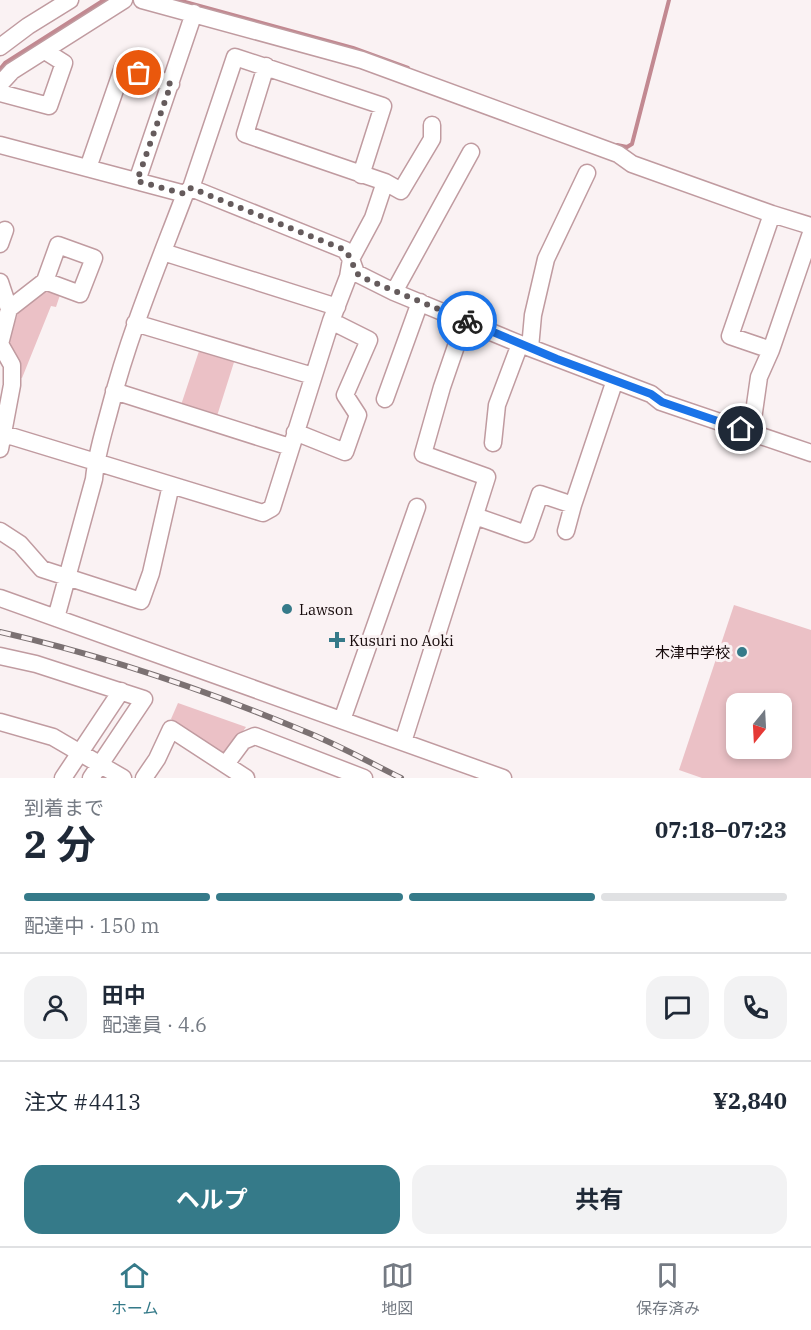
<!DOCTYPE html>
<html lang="ja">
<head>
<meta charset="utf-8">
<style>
	body { margin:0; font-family:"IBM Plex Serif","Noto Sans JP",serif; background:#f2f2f3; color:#1f2937; height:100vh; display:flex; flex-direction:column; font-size:22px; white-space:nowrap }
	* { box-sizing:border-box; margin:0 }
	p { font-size:20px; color:#747a83 }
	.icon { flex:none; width:33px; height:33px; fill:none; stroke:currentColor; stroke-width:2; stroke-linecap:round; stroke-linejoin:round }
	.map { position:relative; height:778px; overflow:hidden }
	.details { display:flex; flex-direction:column; background:#fff; flex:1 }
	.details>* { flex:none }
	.needle { width:39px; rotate:198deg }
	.buttons { position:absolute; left:726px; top:693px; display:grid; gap:12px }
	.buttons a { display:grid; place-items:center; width:66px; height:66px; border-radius:12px; background:#fff; box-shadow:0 3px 9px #0003; font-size:30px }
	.pin { position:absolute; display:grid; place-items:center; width:51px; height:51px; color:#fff; margin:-26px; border:3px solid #fff; border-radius:50%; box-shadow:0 2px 6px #0007 }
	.courier { position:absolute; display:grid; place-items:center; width:60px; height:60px; margin:-30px; border:4px solid #1a73e8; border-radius:50%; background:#fff; color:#222; box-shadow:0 2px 8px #0007 }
	.overview em { font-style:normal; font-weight:700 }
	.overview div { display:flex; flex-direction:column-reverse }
	.overview { display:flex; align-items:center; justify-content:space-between; height:102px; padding:0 24px }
	h1 { font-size:39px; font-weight:700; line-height:45px }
	.bar { display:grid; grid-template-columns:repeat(4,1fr); gap:9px 6px; align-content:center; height:72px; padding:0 24px }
	.bar i { height:8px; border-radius:4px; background:#e0e1e3 }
	.bar .on { background:#357a89 }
	.bar p { grid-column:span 4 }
	.line { display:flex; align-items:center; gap:15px; padding:0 24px; border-top:2px solid #e0e1e3 }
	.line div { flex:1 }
	.round { display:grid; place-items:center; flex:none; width:63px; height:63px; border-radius:18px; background:#f2f2f3 }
	.action { display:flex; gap:12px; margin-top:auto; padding:12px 24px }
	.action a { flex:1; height:69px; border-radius:18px; background:#357a89; color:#fff; font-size:24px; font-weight:700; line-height:69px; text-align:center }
	.action a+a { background:#f2f2f3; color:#1f2937 }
	.tab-bar { display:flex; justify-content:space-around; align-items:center; height:84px; border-top:2px solid #e0e1e3; background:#fff; font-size:16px; color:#747a83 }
	.tab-bar a { display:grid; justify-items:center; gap:3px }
	.tab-bar .on { color:#357a89 }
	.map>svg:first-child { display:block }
	.green { fill:#ebc1c6; fill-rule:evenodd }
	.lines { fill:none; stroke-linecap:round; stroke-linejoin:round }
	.stream { stroke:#c28991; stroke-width:4 }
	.minor-casing { stroke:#c09ba0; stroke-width:19 }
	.minor { stroke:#fff; stroke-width:16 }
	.rail-casing { stroke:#7b7172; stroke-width:6 }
	.rail { stroke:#faf2f3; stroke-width:4; stroke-dasharray:11; stroke-linecap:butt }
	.done { stroke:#655b5c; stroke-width:6; stroke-dasharray:0 10.8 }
	.route { stroke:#1a73e8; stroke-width:8 }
	.poi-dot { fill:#357a89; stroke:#faf2f3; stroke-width:2 }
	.labels { text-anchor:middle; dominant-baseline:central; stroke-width:6; stroke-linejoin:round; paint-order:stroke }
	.poi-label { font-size:15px; fill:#15090a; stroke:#faf2f3; text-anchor:start }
</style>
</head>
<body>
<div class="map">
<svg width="811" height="778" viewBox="0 0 811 778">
	<rect width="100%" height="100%" fill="#faf2f3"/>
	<path class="green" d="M 49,289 L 61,292 L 56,307 L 51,306 L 22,378 L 18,377 L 8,341 L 18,313 L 42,292 Z
		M 200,348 L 235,359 L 217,416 L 181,405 Z
		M 734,605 L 811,630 L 811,778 L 702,778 L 679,770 ZM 736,704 L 782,704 L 782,748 L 736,748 Z
		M 178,703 L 246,727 L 228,753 L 221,753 L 171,719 Z"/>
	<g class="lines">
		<path class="stream" d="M 178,0 L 353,48 L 408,68
			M 0,69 L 5,63 L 104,0
			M 617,145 L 627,147 L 632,144 L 669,0"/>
		<g class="minor-casing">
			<path id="minor" d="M 142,0 L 362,60 L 618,154 L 632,164 L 772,214 L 811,226
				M 0,47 L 28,26 L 70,0
				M 266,66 L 245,134 L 385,182 L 401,191 L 432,139 L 432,125
				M 0,84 L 12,71 L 124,0
				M 0,93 L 49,106 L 64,63 L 45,51
				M 0,145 L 185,194
				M 88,168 L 123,67 L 171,84
				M 137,181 L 194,13
				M 191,188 L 235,57 L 383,106 L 361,175
				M 0,244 L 5,230
				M 163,252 L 337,307
				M 0,282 L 9,309
				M 394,292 L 471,152
				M 135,323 L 313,376
				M 0,344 L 9,309 L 45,281 L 58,245 L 94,258 L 80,294 L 45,281
				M 0,344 L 12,365 L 12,385 L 0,449
				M 530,348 L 533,315 L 546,259 L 587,173
				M 771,350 L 730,336 L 772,214
				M 114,391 L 290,447
				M 385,399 L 420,302
				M 295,432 L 345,452 L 358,415 L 345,395 L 369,340 L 331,321
				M 751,433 L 759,377 L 771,350 L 811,233
				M 4,434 L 263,513 L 272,508 L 331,321 L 348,277 L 351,259 L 373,218 L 385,182
				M 493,443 L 497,405 L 520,344
				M 475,516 L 526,534 L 540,494 L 573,505 L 615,380
				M 0,531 L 20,544 L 42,569 L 141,601 L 151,573 L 171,485
				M 566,531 L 573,505
				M 0,598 L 503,778
				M 56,618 L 94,479 C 96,455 104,431 110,408 C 129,334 158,265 185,194 L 191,188 L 345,250 L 351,259 L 356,273 L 394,292 L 520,344 L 651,394 L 661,402 L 811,453
				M 0,656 L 36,664 L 144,699 L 91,778
				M 342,720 L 417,507
				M 0,722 L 53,737 L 123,778
				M 403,742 L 487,477 L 423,454 L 442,387 L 465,320
				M 226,764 L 243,741 L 255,736 L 364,778
				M 63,778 L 121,691
				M 144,778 L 157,759 L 171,729 L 246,778"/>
		</g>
		<use href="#minor" class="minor"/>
		<g class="rail-casing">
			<path id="rail" d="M 0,632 C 106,656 211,692 311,734 C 342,747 371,763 401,778"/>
		</g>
		<use href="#rail" class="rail"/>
	</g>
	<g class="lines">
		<path class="done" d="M 139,73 L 171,84 L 137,181 L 185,194 L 191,188 L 345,250 L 351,259 L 356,273 L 368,280 L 467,321"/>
		<path class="route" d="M 467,321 L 557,359 L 651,394 L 662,402 L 741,429"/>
	</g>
	<g class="poi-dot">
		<circle cx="287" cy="609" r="6"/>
		<path d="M334 631h6v6h6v6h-6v6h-6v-6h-6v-6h6z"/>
		<circle cx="742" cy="652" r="6"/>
	</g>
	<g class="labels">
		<g class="poi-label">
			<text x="299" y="609">Lawson</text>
			<text x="349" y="640">Kusuri no Aoki</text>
			<text x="730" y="652" text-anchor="end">木津中学校</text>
		</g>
	</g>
</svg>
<div class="buttons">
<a><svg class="needle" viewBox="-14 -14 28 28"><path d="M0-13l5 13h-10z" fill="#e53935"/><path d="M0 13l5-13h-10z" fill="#747a83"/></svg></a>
</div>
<div class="pin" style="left:139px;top:73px;background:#ea580c"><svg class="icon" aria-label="bag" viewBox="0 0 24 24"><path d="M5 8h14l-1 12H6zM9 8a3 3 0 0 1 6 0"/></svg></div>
<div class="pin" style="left:741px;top:429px;background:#1f2937"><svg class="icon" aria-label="home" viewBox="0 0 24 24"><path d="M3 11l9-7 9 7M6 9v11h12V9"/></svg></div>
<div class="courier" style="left:467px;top:321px"><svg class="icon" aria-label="bike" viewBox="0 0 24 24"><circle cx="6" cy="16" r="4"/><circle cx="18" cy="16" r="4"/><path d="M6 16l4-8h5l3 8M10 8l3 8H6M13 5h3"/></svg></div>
</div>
<section class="details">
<div class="overview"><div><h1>2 分</h1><p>到着まで</p></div><em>07:18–07:23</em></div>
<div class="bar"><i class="on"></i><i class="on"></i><i class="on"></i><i></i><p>配達中 · 150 m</p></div>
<div class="line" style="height:108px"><a class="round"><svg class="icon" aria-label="person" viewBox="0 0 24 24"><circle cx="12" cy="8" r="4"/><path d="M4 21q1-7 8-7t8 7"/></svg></a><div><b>田中</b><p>配達員 · 4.6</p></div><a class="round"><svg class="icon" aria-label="chat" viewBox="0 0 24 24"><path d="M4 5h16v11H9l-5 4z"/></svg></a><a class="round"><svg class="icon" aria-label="phone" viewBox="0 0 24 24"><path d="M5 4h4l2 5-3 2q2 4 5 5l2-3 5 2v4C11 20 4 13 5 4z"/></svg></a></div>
<div class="line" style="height:78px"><div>注文 #4413</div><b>¥2,840</b></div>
<div class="action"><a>ヘルプ</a><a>共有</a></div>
</section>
<nav class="tab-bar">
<a class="on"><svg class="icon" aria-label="home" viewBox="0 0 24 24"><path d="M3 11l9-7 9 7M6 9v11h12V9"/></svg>ホーム</a>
<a><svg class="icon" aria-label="map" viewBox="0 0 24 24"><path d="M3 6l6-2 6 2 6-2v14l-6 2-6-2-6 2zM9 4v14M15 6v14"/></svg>地図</a>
<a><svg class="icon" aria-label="saved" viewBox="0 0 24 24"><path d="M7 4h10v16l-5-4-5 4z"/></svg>保存済み</a>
</nav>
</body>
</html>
